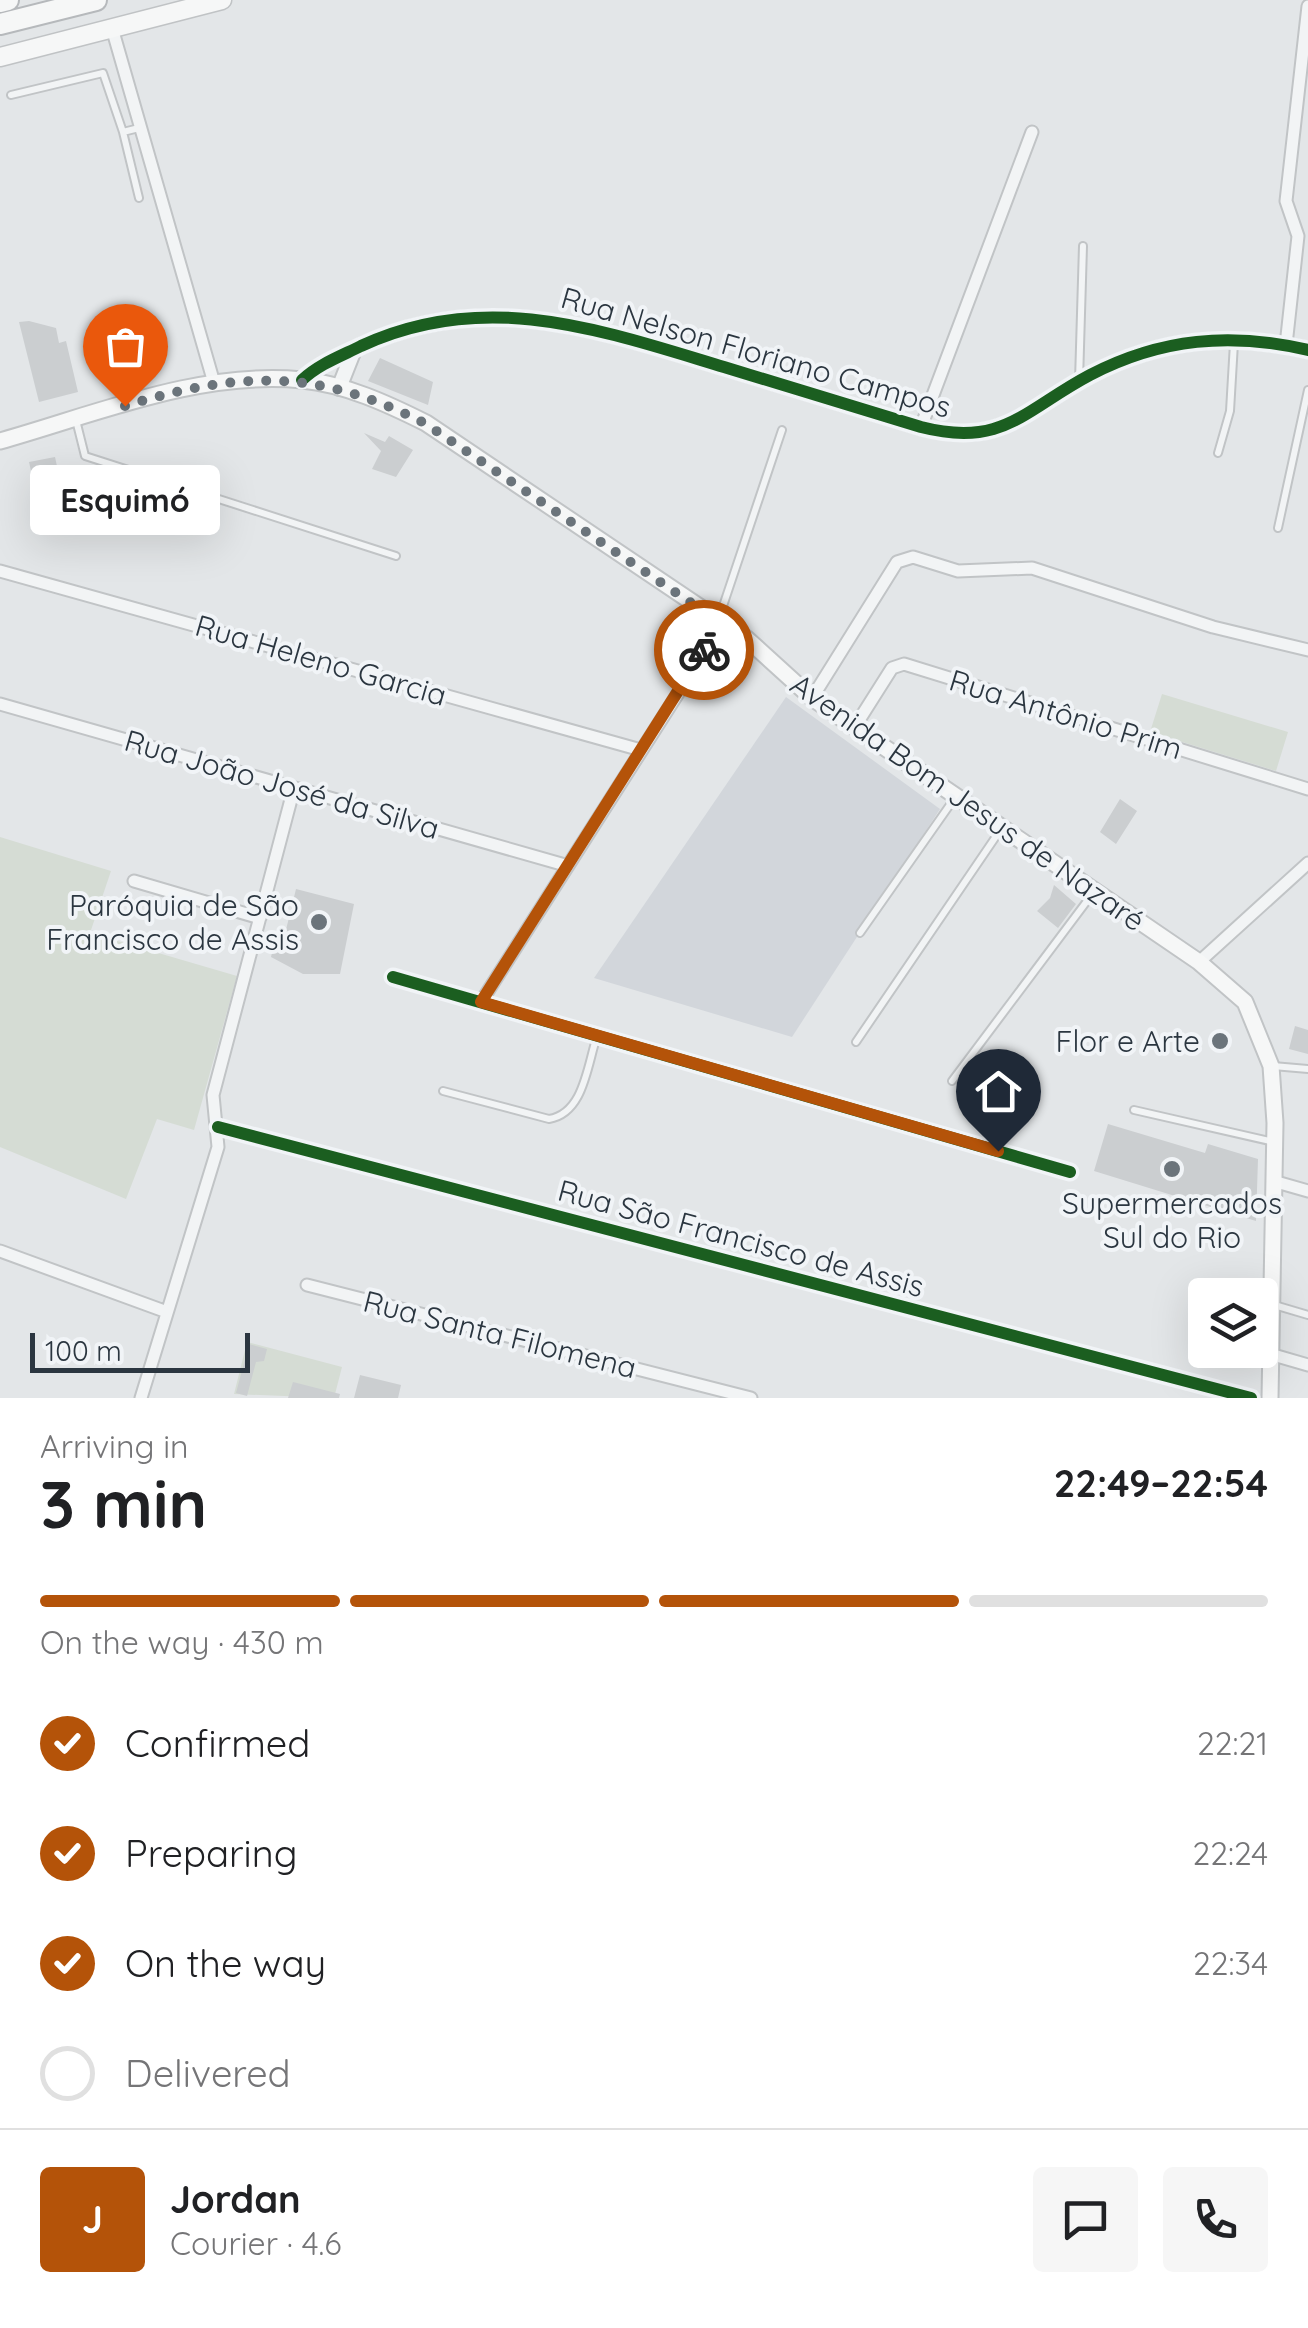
<!DOCTYPE html>
<html lang="en">
<head>
<meta charset="utf-8">
<style>
	body { margin:0; font-family:Quicksand,sans-serif; background:#f6f6f6; color:#202124; height:100vh; display:flex; flex-direction:column; font-size:38px; white-space:nowrap }
	* { box-sizing:border-box; margin:0 }
	p { font-size:32px; color:#757577 }
	.icon { flex:none; width:55px; height:55px; fill:none; stroke:currentColor; stroke-width:2; stroke-linecap:round; stroke-linejoin:round }
	.map { position:relative; height:1398px; overflow:hidden }
	.drawer { display:flex; flex-direction:column; background:#fff; flex:1 }
	.drawer>* { flex:none }
	.controls { position:absolute; left:1188px; top:1278px; display:grid; gap:20px }
	.controls a { display:grid; place-items:center; width:90px; height:90px; border-radius:10px; background:#fff; box-shadow:0 10px 40px #0002; font-size:50px }
	.scale { position:absolute; left:30px; bottom:25px; width:220px; box-sizing:border-box; padding-left:10px; border:5px solid #2b3640; border-top:0; font-size:28px; line-height:35px; white-space:nowrap; color:#2b3640; -webkit-text-stroke:8px #f1f4f7; paint-order:stroke }
	.pin { position:absolute; display:grid; place-items:center; width:85px; height:85px; color:#fff; margin:-102px -42px; border-radius:50% 50% 50% 0; rotate:-45deg; box-shadow:0 0 10px #0007 }
	.pin .icon { rotate:45deg }
	.courier { position:absolute; display:grid; place-items:center; width:100px; height:100px; margin:-50px; border:8px solid #b45309; border-radius:50%; background:#fff; color:#222; box-shadow:0 2px 12px #0007 }
	.bubble { position:absolute; height:70px; border-radius:10px; background:#fff; box-shadow:0 10px 40px #0002; font-size:32px; font-weight:800; line-height:70px; text-align:center }
	.head em { font-style:normal; font-weight:800 }
	.head div { display:flex; flex-direction:column-reverse }
	.head { display:flex; align-items:center; justify-content:space-between; height:170px; padding:0 40px }
	h1 { font-size:65px; font-weight:800; line-height:75px }
	.bar { display:grid; grid-template-columns:repeat(4,1fr); gap:15px 10px; align-content:center; height:120px; padding:0 40px }
	.bar i { height:12px; border-radius:8px; background:#e0e0e0 }
	.bar .on { background:#b45309 }
	.bar p { grid-column:span 4 }
	.line { display:flex; align-items:center; gap:25px; padding:0 40px; border-top:2px solid #e0e0e0 }
	.line div { flex:1 }
	.round { display:grid; place-items:center; flex:none; width:105px; height:105px; border-radius:10px; background:#f6f6f6 }
	ol { padding:0 40px; list-style:none }
	li { display:flex; align-items:center; gap:30px; height:110px }
	li p { margin-inline-start:auto }
	li .icon { padding:10px; border-radius:50%; background:#b45309; color:#fff; stroke-width:4 }
	li:last-child { color:#757577 }
	li i { width:55px; height:55px; border:5px solid #e0e0e0; border-radius:50% }
	.map>svg:first-child { display:block }
	.built { fill:#d2d6db }
	.green { fill:#d5dcd4 }
	.building { fill:#cbced0 }
	.lines { fill:none; stroke-linecap:round; stroke-linejoin:round }
	.service-casing { stroke:#c1c4c6; stroke-width:10 }
	.minor-casing { stroke:#c1c4c6; stroke-width:15 }
	.tertiary-casing { stroke:#c1c4c6; stroke-width:18 }
	.secondary-casing { stroke:#c1c4c6; stroke-width:19 }
	.primary-casing { stroke:#c0c3c5; stroke-width:21 }
	.motorway-casing { stroke:#b6b9bc; stroke-width:24 }
	.service { stroke:#f2f4f5; stroke-width:6 }
	.minor { stroke:#f2f4f5; stroke-width:11 }
	.tertiary { stroke:#f2f4f5; stroke-width:14 }
	.secondary { stroke:#f6f7f7; stroke-width:15 }
	.primary { stroke:#f6f7f7; stroke-width:18 }
	.motorway { stroke:#f6f7f7; stroke-width:20 }
	.cycleway-casing { stroke:#f1f4f7; stroke-width:19 }
	.cycleway { stroke:#1b5e20; stroke-width:12 }
	.done { stroke:#6b747b; stroke-width:10; stroke-dasharray:0 18 }
	.route { stroke:#b45309; stroke-width:12 }
	.poi-dot { fill:#6b747b; stroke:#f1f4f7; stroke-width:4 }
	.labels { text-anchor:middle; dominant-baseline:central; stroke-width:8; stroke-linejoin:round; paint-order:stroke }
	.street-label { font-size:30px; fill:#2b3640; stroke:#f1f4f7 }
	.poi-label { font-size:30px; fill:#2b3640; stroke:#f1f4f7; text-anchor:end }
</style>
</head>
<body>
<div class="map">
<svg width="1308" height="1398" viewBox="0 0 1308 1398">
	<rect width="100%" height="100%" fill="#e3e6e8"/>
	<path class="built" d="M 786,697 L 940,809 L 792,1037 L 594,978 Z"/>
	<path class="green" d="M 1162,694 L 1288,732 L 1276,771 L 1150,732 Z
		M 0,837 L 111,871 L 90,933 L 237,976 L 194,1130 L 157,1119 L 126,1199 L 0,1147 Z
		M 247,1342 L 342,1367 L 334,1398 L 234,1394 Z"/>
	<path class="building" d="M 29,321 L 56,328 L 59,343 L 66,341 L 78,392 L 39,402 L 19,322 Z
		M 380,358 L 433,382 L 428,405 L 368,381 Z
		M 364,433 L 385,442 L 389,436 L 413,450 L 396,477 L 372,469 L 381,451 Z
		M 55,457 L 62,489 L 36,493 L 29,462 Z
		M 1120,799 L 1137,811 L 1116,844 L 1100,832 Z
		M 1054,885 L 1076,904 L 1058,928 L 1037,911 L 1050,898 Z
		M 296,889 L 354,904 L 340,974 L 303,974 L 271,957 L 275,940 L 283,942 Z
		M 1295,1026 L 1308,1030 L 1308,1054 L 1289,1049 Z
		M 1108,1124 L 1205,1153 L 1208,1144 L 1258,1159 L 1256,1221 L 1094,1171 Z
		M 249,1344 L 267,1349 L 264,1361 L 256,1362 L 247,1396 L 236,1393 Z
		M 360,1375 L 401,1385 L 398,1398 L 354,1398 Z
		M 293,1382 L 340,1394 L 339,1398 L 288,1398 Z"/>
	<g class="lines">
		<g class="service-casing">
			<path id="service" d="M 11,95 L 103,73 L 123,132 L 139,128
				M 123,132 L 139,198
				M 1079,381 L 1083,246
				M 76,420 L 85,456 L 396,556
				M 1218,453 L 1230,411 L 1234,343
				M 1278,528 L 1308,390
				M 719,618 L 782,430
				M 860,933 L 954,799
				M 856,1042 L 1001,829
				M 1273,1066 L 1308,1069
				M 952,1081 L 1093,893
				M 443,1091 L 549,1119 C 584,1113 587,1066 597,1036
				M 1134,1110 L 1274,1142
				M 1271,1304 L 1308,1315"/>
		</g>
		<g class="minor-casing">
			<path id="minor" d="M 112,28 L 214,383
				M 1286,345 L 1298,236 L 1286,201 L 1308,6
				M 921,427 L 1032,132
				M 0,571 L 641,750
				M 812,698 L 897,562 L 913,557 L 958,571 L 1032,568 L 1213,627 L 1308,650
				M 0,704 L 565,865
				M 854,728 L 892,668 L 904,664 L 1308,789
				M 134,881 L 260,918
				M 1199,962 L 1308,863
				M 393,977 L 1070,1172
				M 481,1002 L 700,659 L 719,621
				M 218,1127 L 1251,1398
				M 1273,1181 L 1308,1191
				M 0,1251 L 167,1312
				M 307,1285 L 751,1398
				M 1270,1354 L 1308,1365
				M 141,1398 L 218,1147 L 213,1095 L 294,788"/>
		</g>
		<g class="tertiary-casing">
			<path id="tertiary" d="M 302,380 C 319,364 341,356 361,346 C 485,288 601,330 724,367 C 789,387 855,407 921,427 C 1003,448 1024,410 1090,375 C 1161,338 1231,332 1308,350
				M 339,388 L 354,350"/>
		</g>
		<g class="secondary-casing">
			<path id="secondary" d="M 0,441 C 96,414 200,370 302,380 C 345,384 388,404 426,423 L 747,639 L 812,698 L 1199,962 L 1245,1002 L 1271,1066 L 1275,1123 L 1270,1398"/>
		</g>
		<g class="primary-casing">
			<path id="primary" d="M 0,57 L 222,0"/>
		</g>
		<g class="motorway-casing">
			<path id="motorway" d="M 0,2 L 8,0
				M 0,24 L 96,0"/>
		</g>
		<use href="#service" class="service"/>
		<use href="#minor" class="minor"/>
		<use href="#tertiary" class="tertiary"/>
		<use href="#secondary" class="secondary"/>
		<use href="#primary" class="primary"/>
		<use href="#motorway" class="motorway"/>
		<g class="cycleway-casing">
			<path id="cycleway" d="M 302,380 C 319,364 341,356 361,346 C 485,288 601,330 724,367 C 789,387 855,407 921,427 C 1003,448 1024,410 1090,375 C 1161,338 1231,332 1308,350
				M 393,977 L 1070,1172
				M 218,1127 L 1251,1398"/>
		</g>
		<use href="#cycleway" class="cycleway"/>
	</g>
	<g class="lines">
		<path class="done" d="M 125,406 C 239,371 318,368 426,424 L 718,621 L 704,650"/>
		<path class="route" d="M 704,650 L 481,1002 L 998,1151"/>
	</g>
	<g class="poi-dot">
		<circle cx="319" cy="922" r="10"/>
		<circle cx="1220" cy="1041" r="10"/>
		<circle cx="1172" cy="1169" r="10"/>
	</g>
	<g class="labels">
		<g class="street-label">
			<text transform="translate(756 352) rotate(16)">Rua Nelson Floriano Campos</text>
			<text transform="translate(321 660) rotate(16)">Rua Heleno Garcia</text>
			<text transform="translate(1066 714) rotate(17)">Rua Antônio Prim</text>
			<text transform="translate(282 784) rotate(16)">Rua João José da Silva</text>
			<text transform="translate(968 802) rotate(35)">Avenida Bom Jesus de Nazaré</text>
			<text transform="translate(741 1238) rotate(15)">Rua São Francisco de Assis</text>
			<text transform="translate(500 1334) rotate(14)">Rua Santa Filomena</text>
		</g>
		<g class="poi-label">
			<text x="299" y="905">Paróquia de São<tspan x="299" dy="34">Francisco de Assis</tspan></text>
			<text x="1200" y="1041">Flor e Arte</text>
			<text x="1172" y="1203" text-anchor="middle">Supermercados<tspan x="1172" dy="34">Sul do Rio</tspan></text>
		</g>
	</g>
</svg>
<div class="controls">
<a><svg class="icon" aria-label="layers" viewBox="0 0 24 24"><path d="M12 4l9 5-9 5-9-5zM3 14l9 5 9-5"/></svg></a>
</div>
<div class="scale">100 m</div>
<div class="pin" style="left:125px;top:406px;background:#ea580c"><svg class="icon" aria-label="bag" viewBox="0 0 24 24"><path d="M5 8h14l-1 12H6zM9 8a3 3 0 0 1 6 0"/></svg></div>
<div class="pin" style="left:998px;top:1151px;background:#1f2937"><svg class="icon" aria-label="home" viewBox="0 0 24 24"><path d="M3 11l9-7 9 7M6 9v11h12V9"/></svg></div>
<div class="courier" style="left:704px;top:650px"><svg class="icon" aria-label="bike" viewBox="0 0 24 24"><circle cx="6" cy="16" r="4"/><circle cx="18" cy="16" r="4"/><path d="M6 16l4-8h5l3 8M10 8l3 8H6M13 5h3"/></svg></div>
<div class="bubble" style="left:30px;top:465px;width:190px">Esquimó</div>
</div>
<section class="drawer">
<div class="head"><div><h1>3 min</h1><p>Arriving in</p></div><em>22:49–22:54</em></div>
<div class="bar"><i class="on"></i><i class="on"></i><i class="on"></i><i></i><p>On the way · 430 m</p></div>
<ol>
<li><svg class="icon" aria-label="check" viewBox="0 0 24 24"><path d="M5 12l5 5 9-10"/></svg>Confirmed<p>22:21</p></li>
<li><svg class="icon" aria-label="check" viewBox="0 0 24 24"><path d="M5 12l5 5 9-10"/></svg>Preparing<p>22:24</p></li>
<li><svg class="icon" aria-label="check" viewBox="0 0 24 24"><path d="M5 12l5 5 9-10"/></svg>On the way<p>22:34</p></li>
<li><i></i>Delivered</li>
</ol>
<div class="line" style="height:180px"><b class="round" style="background:#b45309;color:#fff">J</b><div><b>Jordan</b><p>Courier · 4.6</p></div><a class="round"><svg class="icon" aria-label="chat" viewBox="0 0 24 24"><path d="M4 5h16v11H9l-5 4z"/></svg></a><a class="round"><svg class="icon" aria-label="phone" viewBox="0 0 24 24"><path d="M5 4h4l2 5-3 2q2 4 5 5l2-3 5 2v4C11 20 4 13 5 4z"/></svg></a></div>
</section>
</body>
</html>
